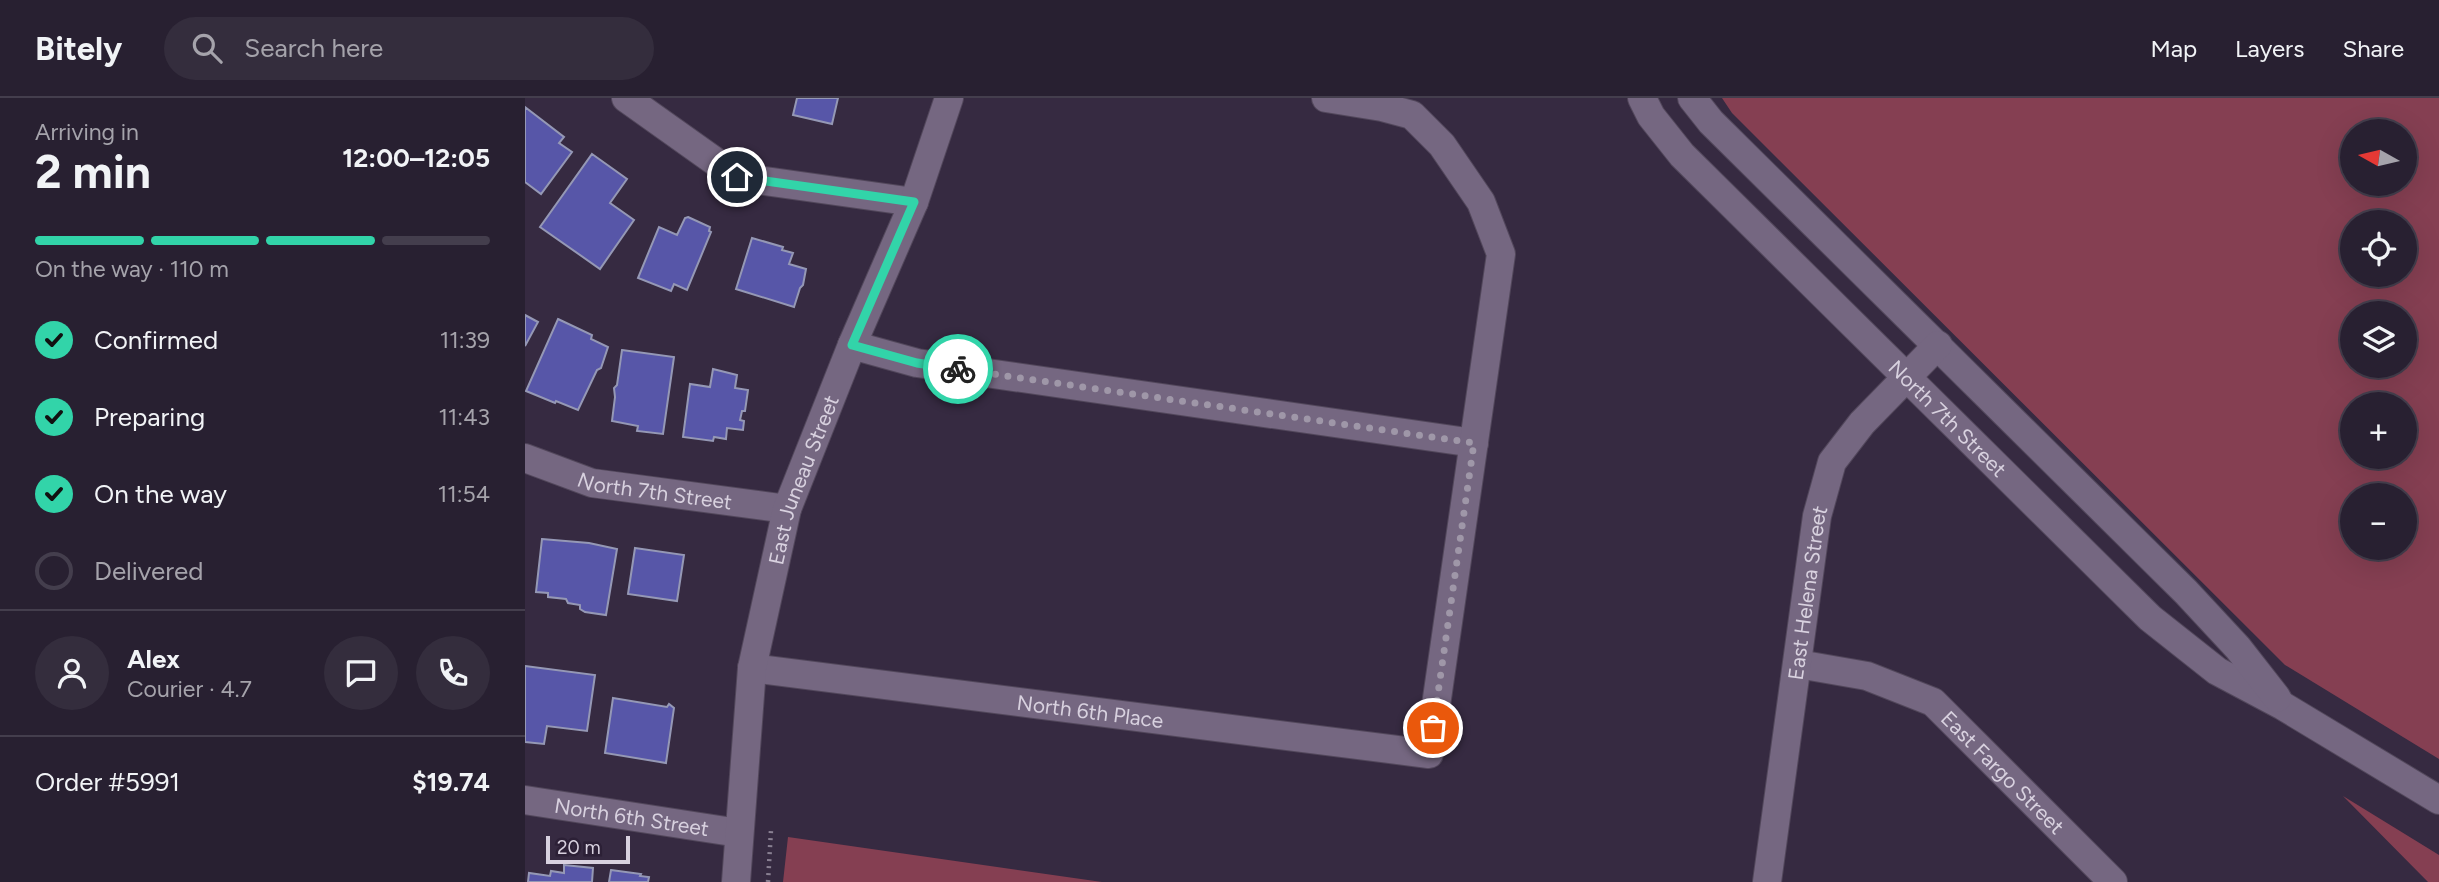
<!DOCTYPE html>
<html lang="en">
<head>
<meta charset="utf-8">
<style>
	body { margin:0; font-family:Figtree,sans-serif; background:#342d3d; color:#f1f3f6; height:100vh; display:flex; flex-direction:column; font-size:26px; white-space:nowrap }
	* { box-sizing:border-box; margin:0 }
	p { font-size:23px; color:#a5a3ab }
	.icon { flex:none; width:38px; height:38px; fill:none; stroke:currentColor; stroke-width:2; stroke-linecap:round; stroke-linejoin:round }
	.map { position:relative; flex:1; overflow:hidden }
	.details { display:flex; flex-direction:column; background:#282031; width:525px }
	.details>* { flex:none }
	.needle { width:46px; rotate:278deg }
	.tools { position:absolute; left:1815px; top:21px; display:grid; gap:14px }
	.tools a { display:grid; place-items:center; width:77px; height:77px; border-radius:50%; background:#282031; box-shadow:0 7px 28px #0002,0 0 0 2px #443e4d; font-size:35px }
	.scale { position:absolute; left:21px; bottom:18px; width:84px; box-sizing:border-box; padding-left:7px; border:4px solid #d8d1df; border-top:0; font-size:19px; line-height:24px; white-space:nowrap; color:#d8d1df; -webkit-text-stroke:5px #2c2036; paint-order:stroke }
	.pin { position:absolute; display:grid; place-items:center; width:60px; height:60px; color:#fff; margin:-30px; border:4px solid #fff; border-radius:50%; box-shadow:0 2px 7px #0007 }
	.courier { position:absolute; display:grid; place-items:center; width:70px; height:70px; margin:-35px; border:5px solid #32d4a9; border-radius:50%; background:#fff; color:#222; box-shadow:0 2px 9px #0007 }
	.headline em { font-style:normal; font-weight:700 }
	.headline div { display:flex; flex-direction:column-reverse }
	.headline { display:flex; align-items:center; justify-content:space-between; height:119px; padding:0 35px }
	h1 { font-size:46px; font-weight:700; line-height:52px }
	.bar { display:grid; grid-template-columns:repeat(4,1fr); gap:10px 7px; align-content:center; height:84px; padding:0 35px }
	.bar i { height:9px; border-radius:5px; background:#443e4d }
	.bar .selected { background:#32d4a9 }
	.bar p { grid-column:span 4 }
	.line { display:flex; align-items:center; gap:18px; padding:0 35px; border-top:2px solid #443e4d }
	.line div { flex:1 }
	.round { display:grid; place-items:center; flex:none; width:74px; height:74px; border-radius:37px; background:#342d3d }
	ol { padding:0 35px; list-style:none }
	li { display:flex; align-items:center; gap:21px; height:77px }
	li p { margin-inline-start:auto }
	li .icon { padding:7px; border-radius:50%; background:#32d4a9; color:#111; stroke-width:4 }
	li:last-child { color:#a5a3ab }
	li i { width:38px; height:38px; border:4px solid #443e4d; border-radius:50% }
	header { display:flex; align-items:center; gap:42px; box-sizing:border-box; height:98px; padding:0 35px; background:#282031; border-bottom:2px solid #443e4d }
	header strong { font-size:33px }
	nav { display:flex; gap:38px; margin-inline-start:auto; font-size:24px }
	.search { width:490px; height:63px; background:#342d3d; display:flex; align-items:center; gap:18px; box-sizing:border-box; padding:0 24px; border-radius:38px; color:#a5a3ab; font-size:26px }
	main { display:flex; flex:1; min-height:0 }
	.map>svg:first-child { display:block }
	.green { fill:#853f52; fill-rule:evenodd }
	.building { fill:#5756a8; stroke:#9598b5; stroke-width:2 }
	.lines { fill:none; stroke-linecap:round; stroke-linejoin:round }
	.minor-casing { stroke:#52475b; stroke-width:30 }
	.path { stroke:#898092; stroke-width:4.5; stroke-dasharray:2 5; stroke-linecap:butt }
	.minor { stroke:#756781; stroke-width:28 }
	.done { stroke:#9f97a8; stroke-width:7; stroke-dasharray:0 12.6 }
	.route { stroke:#32d4a9; stroke-width:9 }
	.labels { text-anchor:middle; dominant-baseline:central; stroke-width:7; stroke-linejoin:round; paint-order:stroke }
	.street-label { font-size:21px; fill:#d8d1df; stroke:#2c2036 }
</style>
</head>
<body>
<header>
<strong>Bitely</strong>
<div class="search"><svg class="icon" aria-label="search" viewBox="0 0 24 24"><circle cx="10" cy="10" r="6"/><path d="M15 15l6 6"/></svg>Search here</div>
<nav><a>Map</a><a>Layers</a><a>Share</a></nav>
</header>
<main>
<section class="details">
<div class="headline"><div><h1>2 min</h1><p>Arriving in</p></div><em>12:00–12:05</em></div>
<div class="bar"><i class="selected"></i><i class="selected"></i><i class="selected"></i><i></i><p>On the way · 110 m</p></div>
<ol>
<li><svg class="icon" aria-label="check" viewBox="0 0 24 24"><path d="M5 12l5 5 9-10"/></svg>Confirmed<p>11:39</p></li>
<li><svg class="icon" aria-label="check" viewBox="0 0 24 24"><path d="M5 12l5 5 9-10"/></svg>Preparing<p>11:43</p></li>
<li><svg class="icon" aria-label="check" viewBox="0 0 24 24"><path d="M5 12l5 5 9-10"/></svg>On the way<p>11:54</p></li>
<li><i></i>Delivered</li>
</ol>
<div class="line" style="height:126px"><a class="round"><svg class="icon" aria-label="person" viewBox="0 0 24 24"><circle cx="12" cy="8" r="4"/><path d="M4 21q1-7 8-7t8 7"/></svg></a><div><b>Alex</b><p>Courier · 4.7</p></div><a class="round"><svg class="icon" aria-label="chat" viewBox="0 0 24 24"><path d="M4 5h16v11H9l-5 4z"/></svg></a><a class="round"><svg class="icon" aria-label="phone" viewBox="0 0 24 24"><path d="M5 4h4l2 5-3 2q2 4 5 5l2-3 5 2v4C11 20 4 13 5 4z"/></svg></a></div>
<div class="line" style="height:91px"><div>Order #5991</div><b>$19.74</b></div>
</section>
<div class="map">
<svg width="1914" height="784" viewBox="0 0 1914 784">
	<rect width="100%" height="100%" fill="#362a41"/>
	<path class="green" d="M 1197,0 L 1914,0 L 1914,661 L 1760,567 L 1207,15 ZM 1827,33 L 1880,33 L 1880,86 L 1827,86 ZM 1827,124 L 1880,124 L 1880,177 L 1827,177 ZM 1827,215 L 1880,215 L 1880,268 L 1827,268 ZM 1827,306 L 1880,306 L 1880,359 L 1827,359 ZM 1827,397 L 1880,397 L 1880,450 L 1827,450 Z
		M 1818,698 L 1914,757 L 1914,784 L 1903,784 Z
		M 263,739 L 577,784 L 258,784 Z"/>
	<path class="building" d="M 272,0 L 313,0 L 307,26 L 268,17 Z
		M 0,9 L 39,39 L 34,45 L 47,54 L 16,96 L 0,84 Z
		M 67,56 L 102,81 L 85,105 L 109,122 L 75,171 L 15,129 Z
		M 163,119 L 185,129 L 184,133 L 186,134 L 162,192 L 149,186 L 146,193 L 113,180 L 134,129 L 152,137 L 160,120 Z
		M 227,140 L 258,149 L 257,152 L 268,155 L 264,166 L 281,171 L 278,187 L 275,190 L 269,209 L 211,191 Z
		M 0,217 L 13,224 L 0,248 Z
		M 33,221 L 67,237 L 66,241 L 83,249 L 76,270 L 72,272 L 53,312 L 31,303 L 30,305 L 1,293 Z
		M 97,252 L 149,259 L 138,336 L 112,333 L 113,328 L 87,323 L 90,299 L 89,290 L 92,287 Z
		M 188,271 L 212,277 L 210,290 L 223,292 L 220,313 L 217,313 L 215,322 L 219,323 L 218,332 L 202,330 L 201,341 L 189,339 L 188,343 L 158,339 L 165,286 L 185,289 Z
		M 17,441 L 64,445 L 92,451 L 81,517 L 60,514 L 55,511 L 55,507 L 43,505 L 41,501 L 23,499 L 23,495 L 11,494 Z
		M 110,450 L 159,457 L 152,503 L 103,496 Z
		M 0,568 L 70,577 L 62,633 L 22,628 L 19,646 L 0,644 Z
		M 88,600 L 142,609 L 144,606 L 149,610 L 141,665 L 80,655 Z
		M 39,767 L 68,770 L 67,784 L 3,784 L 4,775 L 25,778 L 26,773 L 39,775 Z
		M 86,772 L 116,776 L 115,778 L 124,779 L 123,784 L 84,784 Z"/>
	<g class="lines">
		<g class="minor-casing">
			<g id="minor">
				<path d="M 101,0 L 212,79 L 389,104"/>
				<path id="s1" d="M 1117,0 L 1126,18 L 1157,57 L 1625,520 L 1692,573 L 1758,608 L 1914,702"/>
				<path d="M 1167,0 L 1186,24 L 1661,494 L 1713,550 L 1752,600"/>
				<path d="M 327,247 L 392,265 L 949,345"/>
				<path id="s2" d="M 0,360 L 67,385 L 262,411"/>
				<path id="s3" d="M 1273,566 L 1342,578 L 1408,604 L 1588,784"/>
				<path id="s4" d="M 227,570 L 904,656 L 976,156 L 956,104 L 917,47 L 887,17 L 857,9 L 801,0"/>
				<path id="s5" d="M 0,702 L 214,735"/>
				<path id="s6" d="M 211,784 L 227,570 L 262,411 L 327,247 L 389,104 L 424,0"/>
				<path id="s7" d="M 1242,784 L 1292,418 L 1307,364 L 1337,325 L 1413,247"/>
			</g>
		</g>
		<path class="path" d="M 243,784 L 246,732"/>
		<use href="#minor" class="minor"/>
	</g>
	<g class="lines">
		<path class="done" d="M 433,271 L 949,345 L 908,630"/>
		<path class="route" d="M 212,79 L 389,104 L 327,247 L 392,265 L 433,271"/>
	</g>
	<g class="labels">
		<g class="street-label">
			<text stroke="none"><textPath href="#s1" startOffset="444">North 7th Street</textPath></text>
			<text stroke="none"><textPath href="#s6" startOffset="410">East Juneau Street</textPath></text>
			<text stroke="none"><textPath href="#s2" startOffset="135">North 7th Street</textPath></text>
			<text stroke="none"><textPath href="#s7" startOffset="292">East Helena Street</textPath></text>
			<text stroke="none"><textPath href="#s4" startOffset="341">North 6th Place</textPath></text>
			<text stroke="none"><textPath href="#s3" startOffset="240">East Fargo Street</textPath></text>
			<text stroke="none"><textPath href="#s5" startOffset="108">North 6th Street</textPath></text>
		</g>
	</g>
</svg>
<div class="tools">
<a><svg class="needle" viewBox="-14 -14 28 28"><path d="M0-13l5 13h-10z" fill="#e53935"/><path d="M0 13l5-13h-10z" fill="#a5a3ab"/></svg></a>
<a><svg class="icon" aria-label="locate" viewBox="0 0 24 24"><circle cx="12" cy="12" r="6"/><path d="M12 2v4M12 18v4M2 12h4M18 12h4"/></svg></a>
<a><svg class="icon" aria-label="layers" viewBox="0 0 24 24"><path d="M12 4l9 5-9 5-9-5zM3 14l9 5 9-5"/></svg></a>
<a>+</a>
<a>−</a>
</div>
<div class="scale">20 m</div>
<div class="pin" style="left:908px;top:630px;background:#ea580c"><svg class="icon" aria-label="bag" viewBox="0 0 24 24"><path d="M5 8h14l-1 12H6zM9 8a3 3 0 0 1 6 0"/></svg></div>
<div class="pin" style="left:212px;top:79px;background:#1f2937"><svg class="icon" aria-label="home" viewBox="0 0 24 24"><path d="M3 11l9-7 9 7M6 9v11h12V9"/></svg></div>
<div class="courier" style="left:433px;top:271px"><svg class="icon" aria-label="bike" viewBox="0 0 24 24"><circle cx="6" cy="16" r="4"/><circle cx="18" cy="16" r="4"/><path d="M6 16l4-8h5l3 8M10 8l3 8H6M13 5h3"/></svg></div>
</div>
</main>
</body>
</html>
